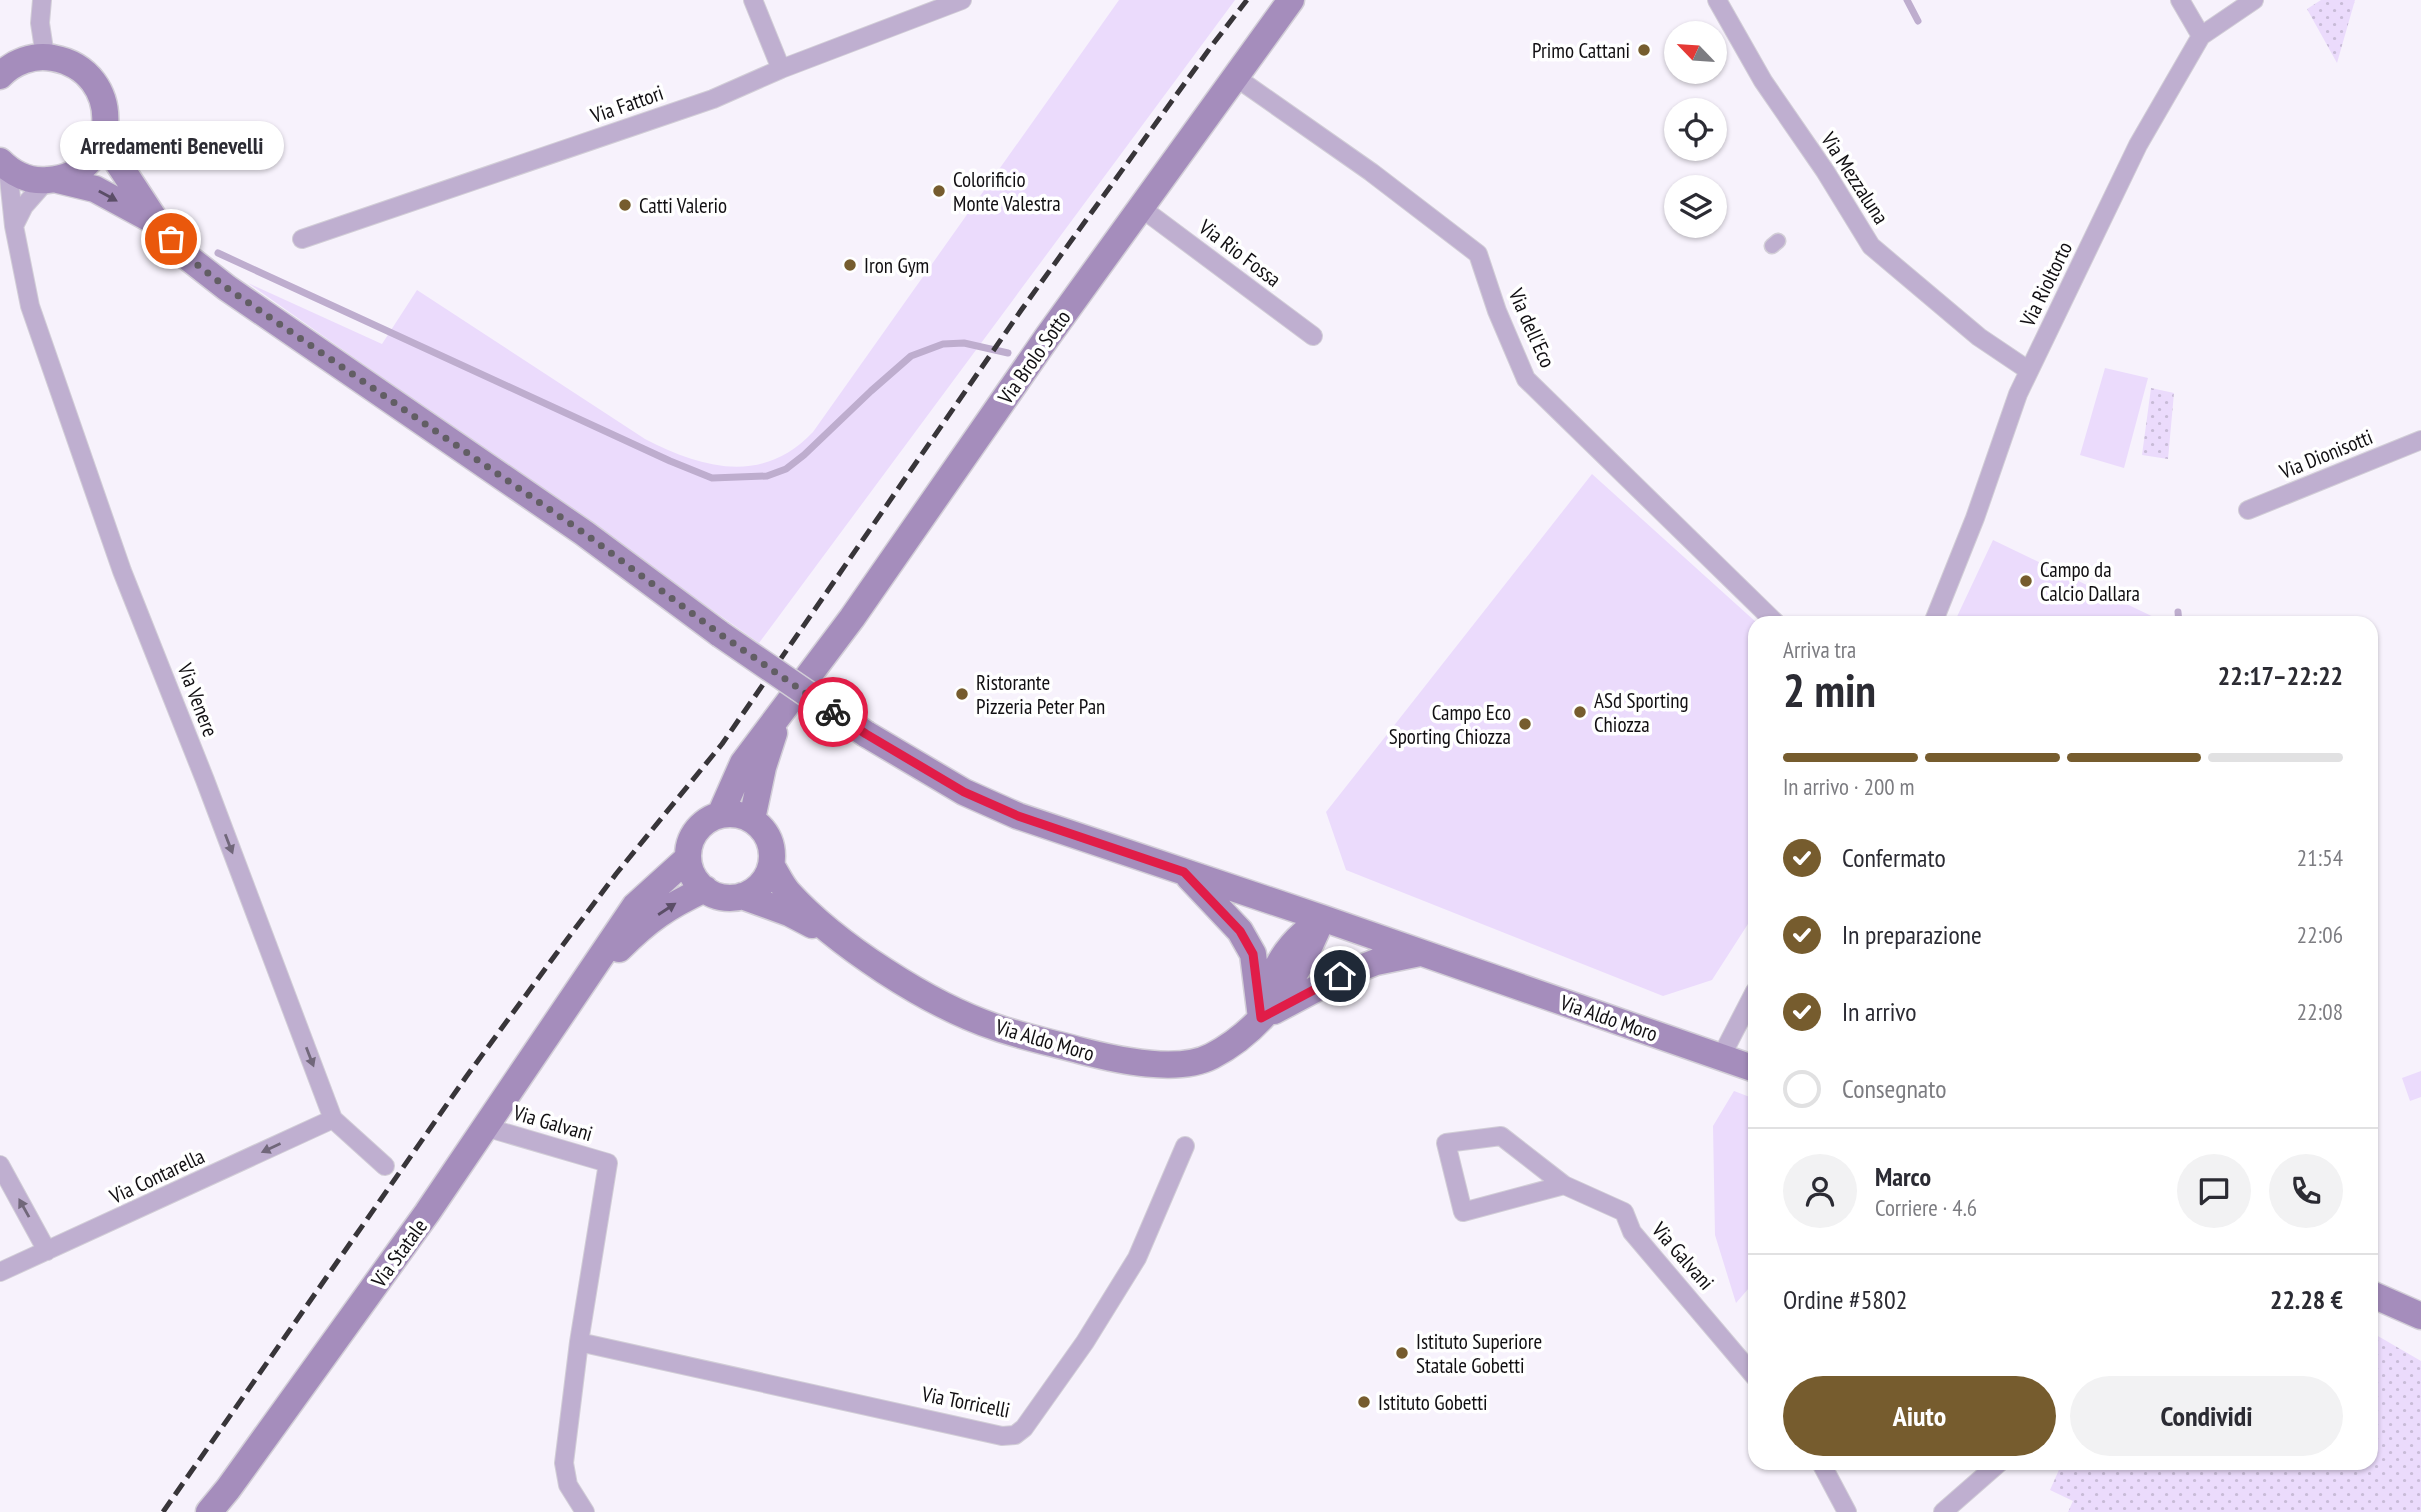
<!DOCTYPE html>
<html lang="it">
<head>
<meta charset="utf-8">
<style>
	body { margin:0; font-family:"PT Sans Narrow",sans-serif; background:#f2f2f3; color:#2b2b33; height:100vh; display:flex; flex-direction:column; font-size:26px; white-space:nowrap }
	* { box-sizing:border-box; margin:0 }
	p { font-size:23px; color:#7c7c81 }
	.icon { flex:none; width:38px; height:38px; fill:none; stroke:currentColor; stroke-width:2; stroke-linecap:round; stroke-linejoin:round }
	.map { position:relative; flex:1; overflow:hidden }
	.drawer { position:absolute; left:1748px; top:616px; width:630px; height:854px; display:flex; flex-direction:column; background:#fff; border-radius:21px; box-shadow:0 2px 5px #0004 }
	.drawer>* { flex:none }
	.needle { width:46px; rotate:295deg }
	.buttons { position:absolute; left:1664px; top:21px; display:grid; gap:14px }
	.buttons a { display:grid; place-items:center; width:63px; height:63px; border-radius:50%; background:#fff; box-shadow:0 2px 5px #0004; font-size:35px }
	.pin { position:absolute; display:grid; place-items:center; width:60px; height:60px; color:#fff; margin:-30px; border:4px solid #fff; border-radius:50%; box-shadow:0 2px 7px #0007 }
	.courier { position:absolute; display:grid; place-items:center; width:70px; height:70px; margin:-35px; border:5px solid #e11d48; border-radius:50%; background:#fff; color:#222; box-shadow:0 2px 9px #0007 }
	.bubble { position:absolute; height:49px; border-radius:24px; background:#fff; box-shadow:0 2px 5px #0004; font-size:23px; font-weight:700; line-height:49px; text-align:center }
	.headline em { font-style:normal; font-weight:700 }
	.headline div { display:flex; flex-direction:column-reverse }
	.headline { display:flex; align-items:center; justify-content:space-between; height:119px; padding:0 35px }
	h1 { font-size:46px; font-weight:700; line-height:52px }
	.bar { display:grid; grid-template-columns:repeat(4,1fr); gap:10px 7px; align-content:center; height:84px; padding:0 35px }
	.bar i { height:9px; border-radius:5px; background:#e1e1e2 }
	.bar .selected { background:#765c2e }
	.bar p { grid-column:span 4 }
	.line { display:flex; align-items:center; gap:18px; padding:0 35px; border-top:2px solid #e1e1e2 }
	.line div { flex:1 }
	.round { display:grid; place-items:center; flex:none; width:74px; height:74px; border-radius:37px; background:#f2f2f3 }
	ol { padding:0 35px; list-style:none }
	li { display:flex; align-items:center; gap:21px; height:77px }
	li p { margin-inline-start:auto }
	li .icon { padding:7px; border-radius:50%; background:#765c2e; color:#fff; stroke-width:4 }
	li:last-child { color:#7c7c81 }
	li i { width:38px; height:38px; border:4px solid #e1e1e2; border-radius:50% }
	.action { display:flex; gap:14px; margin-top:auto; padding:14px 35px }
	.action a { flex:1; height:80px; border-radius:42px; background:#765c2e; color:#fff; font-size:28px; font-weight:700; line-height:80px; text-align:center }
	.action a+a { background:#f2f2f3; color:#2b2b33 }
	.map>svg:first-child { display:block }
	.green { fill:#ebdbfc }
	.park { fill:url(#park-dots) }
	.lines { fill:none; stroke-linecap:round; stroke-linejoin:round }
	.stream { stroke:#beadce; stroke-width:7 }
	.pedestrian-casing { stroke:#d2ced7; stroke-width:17 }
	.minor-casing { stroke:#d2ced7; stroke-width:20 }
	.secondary-casing { stroke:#d2ced7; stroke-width:29 }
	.pedestrian { stroke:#bfafd0; stroke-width:14 }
	.minor { stroke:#bfafd0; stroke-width:18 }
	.secondary { stroke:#a58dbc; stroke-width:26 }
	.rail { stroke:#383539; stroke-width:5; stroke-dasharray:14 7; stroke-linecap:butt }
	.secondary-bridge-casing { stroke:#d2ced7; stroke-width:29; stroke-linecap:butt }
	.secondary-bridge { stroke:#a58dbc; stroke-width:26 }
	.oneway { fill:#5b4e67 }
	.oneway2 { fill:#71677a }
	.done { stroke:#625e64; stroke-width:7; stroke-dasharray:0 12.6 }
	.route { stroke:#e11d48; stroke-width:9 }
	.poi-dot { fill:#765c2e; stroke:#fff; stroke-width:2.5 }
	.labels { text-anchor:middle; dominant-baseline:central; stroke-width:7; stroke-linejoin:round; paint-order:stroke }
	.poi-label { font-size:21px; fill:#110f12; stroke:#fff; text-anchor:start }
	.street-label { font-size:21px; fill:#110f12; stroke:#fff }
</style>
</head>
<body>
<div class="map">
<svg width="2421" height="1512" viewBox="0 0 2421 1512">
	<defs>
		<pattern id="park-dots" width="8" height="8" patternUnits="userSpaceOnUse" patternTransform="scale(1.75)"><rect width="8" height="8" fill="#ebdbfc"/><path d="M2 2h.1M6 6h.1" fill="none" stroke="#c8bbd7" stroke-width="1.8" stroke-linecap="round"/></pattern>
	</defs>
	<rect width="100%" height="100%" fill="#f7f2fc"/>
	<path class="green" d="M 1119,0 L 1235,0 L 759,643 L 248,283 L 382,344 L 417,290 L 645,439 C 703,469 763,485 813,432 Z
		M 2105,368 L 2148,378 L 2124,468 L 2080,455 Z
		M 1592,474 L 1757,623 L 1755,913 L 1712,980 L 1663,996 L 1346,870 L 1326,812 Z
		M 1993,540 L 2162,621 L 2161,623 L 1954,623 Z
		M 2421,1071 L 2421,1097 L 2410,1101 L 2402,1078 Z
		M 1734,1091 L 1755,1099 L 1755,1281 L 1736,1303 L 1715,1235 L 1713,1126 Z"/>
	<path class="park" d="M 2321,0 L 2355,0 L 2337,63 L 2307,9 Z
		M 2151,388 L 2174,393 L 2168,459 L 2142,455 Z
		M 2371,1332 L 2421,1361 L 2421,1512 L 2068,1512 L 2073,1501 L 2050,1490 L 2062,1463 L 2371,1463 Z"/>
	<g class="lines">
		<path class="stream" d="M 1907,0 L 1918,21
			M 218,253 L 670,461 L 712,478 L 767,476 L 786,469 L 804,455 L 871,391 L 911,356 L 943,344 L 964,343 L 1008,353
			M 2178,612 L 2179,623"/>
		<g class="pedestrian-casing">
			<path id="pedestrian" d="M 1772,246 L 1778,241"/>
		</g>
		<g class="minor-casing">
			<path id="minor" d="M 42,0 L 40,23 L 45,56
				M 753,0 L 781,69
				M 1717,0 L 1763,81 L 1825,171 L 1871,246 L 1979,337 L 2028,370
				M 2180,0 L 2201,36
				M 1234,76 L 1371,172 L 1478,254 L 1497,311 L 1526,379 L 1776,623
				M 8,169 L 14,226 L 30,306 L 122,571 L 205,780 L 333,1119 L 385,1166
				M 1140,207 L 1313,336
				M 14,226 L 24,206 L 47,180
				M 302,239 L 713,99 L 781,69 L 962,0
				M 2248,510 L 2421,440
				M 1933,623 L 1975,518 L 2018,394 L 2138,145 L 2201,36 L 2254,0
				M 1721,1057 L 1755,991
				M 485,1127 L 608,1163 L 579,1342 L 564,1463 L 568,1485 L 585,1512
				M 0,1165 L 47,1251
				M 1564,1185 L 1463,1212 L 1446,1143 L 1501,1136 L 1564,1185 L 1624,1212 L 1632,1232 L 1755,1377
				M 0,1272 L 333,1119
				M 579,1342 L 1002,1436 L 1015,1435 L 1024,1428 L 1085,1342 L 1137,1258 L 1185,1146
				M 1821,1463 L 1847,1512
				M 1943,1512 L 1999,1463"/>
		</g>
		<g class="secondary-casing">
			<path id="secondary" d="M 0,76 C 13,62 34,54 53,58 C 126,71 121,175 48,180 C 30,182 13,174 0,161
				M 106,126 L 118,163 L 156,221 L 186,256 L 227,288 L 584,533 L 720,634
				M 58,180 L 95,189 L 154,221
				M 866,734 L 964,792 L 1018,816 L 1322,918 L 1755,1069
				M688 856a42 42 0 1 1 84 0a42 42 0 1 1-84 0Z
				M 720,815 L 743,763 L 852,618 L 1048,336 L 1291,0
				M 752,819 L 763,767 L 774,733
				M 771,865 C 777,874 781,884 788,892 C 835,944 929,1005 995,1027 C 1023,1037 1053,1043 1082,1051 C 1117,1060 1178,1074 1212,1056 C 1266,1028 1300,973 1322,918
				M 1189,877 L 1240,931 L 1253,954 L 1261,1018
				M 742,896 L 789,913 L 812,925
				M 619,949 C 649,919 667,907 705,889
				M 1264,1005 C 1271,976 1281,953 1304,933
				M 1274,1011 L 1340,976 L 1376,962 L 1420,953
				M 2371,1294 L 2421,1316
				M 209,1512 L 228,1489 L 427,1213 L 635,906 L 688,858"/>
		</g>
		<use href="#pedestrian" class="pedestrian"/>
		<use href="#minor" class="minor"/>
		<use href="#secondary" class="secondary"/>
		<path class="rail" d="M 163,1512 L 466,1077 L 556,954 L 616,874 L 722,744 L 1022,309 L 1213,44 L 1247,0"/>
		<g class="secondary-bridge-casing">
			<path id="secondary-bridge" d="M 720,634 L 866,734"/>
		</g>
		<use href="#secondary-bridge" class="secondary-bridge"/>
	</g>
	<defs><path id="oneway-solid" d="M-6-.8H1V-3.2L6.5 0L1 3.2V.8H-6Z" transform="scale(1.75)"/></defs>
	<g class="oneway">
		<use href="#oneway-solid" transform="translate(108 196) rotate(29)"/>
		<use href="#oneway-solid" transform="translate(667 909) rotate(-33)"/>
	</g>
	<g class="oneway2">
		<use href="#oneway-solid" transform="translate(229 844) rotate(69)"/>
		<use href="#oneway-solid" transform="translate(310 1057) rotate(69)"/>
		<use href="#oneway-solid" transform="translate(271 1148) rotate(155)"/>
		<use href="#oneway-solid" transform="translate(24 1208) rotate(-119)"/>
	</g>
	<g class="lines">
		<path class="done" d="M 171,239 L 186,256 L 227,288 L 584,533 L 720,634 L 833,712"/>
		<path class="route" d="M 833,712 L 866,734 L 964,792 L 1018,816 L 1184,872 L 1240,931 L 1253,954 L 1261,1018 L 1340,976"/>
	</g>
	<g class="poi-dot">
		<circle cx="1644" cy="50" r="7"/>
		<circle cx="939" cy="191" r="7"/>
		<circle cx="625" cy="205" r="7"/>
		<circle cx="850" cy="265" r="7"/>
		<circle cx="2026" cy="581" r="7"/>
		<circle cx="962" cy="694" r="7"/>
		<circle cx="1580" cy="712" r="7"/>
		<circle cx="1525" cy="724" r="7"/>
		<circle cx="1402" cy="1353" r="7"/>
		<circle cx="1364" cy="1402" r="7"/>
	</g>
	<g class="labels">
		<g class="poi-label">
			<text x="1630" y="50" text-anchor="end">Primo Cattani</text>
			<text x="953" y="179">Colorificio<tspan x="953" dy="24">Monte Valestra</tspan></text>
			<text x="639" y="205">Catti Valerio</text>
			<text x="864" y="265">Iron Gym</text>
			<text x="2040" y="569">Campo da<tspan x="2040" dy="24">Calcio Dallara</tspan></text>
			<text x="976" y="682">Ristorante<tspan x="976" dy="24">Pizzeria Peter Pan</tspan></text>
			<text x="1594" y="700">ASd Sporting<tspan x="1594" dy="24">Chiozza</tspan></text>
			<text x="1511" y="712" text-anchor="end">Campo Eco<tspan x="1511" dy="24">Sporting Chiozza</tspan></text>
			<text x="1416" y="1341">Istituto Superiore<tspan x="1416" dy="24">Statale Gobetti</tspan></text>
			<text x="1378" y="1402">Istituto Gobetti</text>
		</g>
		<g class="street-label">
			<text transform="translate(627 104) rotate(-19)">Via Fattori</text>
			<text transform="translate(1855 178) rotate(57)">Via Mezzaluna</text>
			<text transform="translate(1240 253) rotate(37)">Via Rio Fossa</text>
			<text transform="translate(2046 284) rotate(-64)">Via Rioltorto</text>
			<text transform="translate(1532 328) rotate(66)">Via dell'Eco</text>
			<text transform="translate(1034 357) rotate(-55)">Via Brolo Sotto</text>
			<text transform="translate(2326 454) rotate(-22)">Via Dionisotti</text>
			<text transform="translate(198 700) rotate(69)">Via Venere</text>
			<text transform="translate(1609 1018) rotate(19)">Via Aldo Moro</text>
			<text transform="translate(1045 1040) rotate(16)">Via Aldo Moro</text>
			<text transform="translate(553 1123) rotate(16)">Via Galvani</text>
			<text transform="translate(157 1176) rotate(-25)">Via Contarella</text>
			<text transform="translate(399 1253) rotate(-54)">Via Statale</text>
			<text transform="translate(1683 1256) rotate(49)">Via Galvani</text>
			<text transform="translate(966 1402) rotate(11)">Via Torricelli</text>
		</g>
	</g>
</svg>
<div class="buttons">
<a><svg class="needle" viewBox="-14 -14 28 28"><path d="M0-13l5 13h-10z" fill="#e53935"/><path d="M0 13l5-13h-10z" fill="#7c7c81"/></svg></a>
<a><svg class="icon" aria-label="locate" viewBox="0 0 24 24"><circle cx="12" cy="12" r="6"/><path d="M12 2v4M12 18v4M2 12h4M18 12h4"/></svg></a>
<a><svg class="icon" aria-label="layers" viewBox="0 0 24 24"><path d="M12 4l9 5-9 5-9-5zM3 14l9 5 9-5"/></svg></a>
</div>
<div class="pin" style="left:171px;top:239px;background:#ea580c"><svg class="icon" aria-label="bag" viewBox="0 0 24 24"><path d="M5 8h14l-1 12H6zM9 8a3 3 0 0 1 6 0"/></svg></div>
<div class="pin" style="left:1340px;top:976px;background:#1f2937"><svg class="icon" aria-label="home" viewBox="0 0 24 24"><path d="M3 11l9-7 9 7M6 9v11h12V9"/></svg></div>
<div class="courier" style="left:833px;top:712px"><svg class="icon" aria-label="bike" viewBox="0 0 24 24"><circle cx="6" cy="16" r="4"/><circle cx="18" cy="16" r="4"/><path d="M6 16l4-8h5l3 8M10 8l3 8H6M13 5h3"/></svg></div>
<div class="bubble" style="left:60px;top:121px;width:224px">Arredamenti Benevelli</div>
<section class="drawer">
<div class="headline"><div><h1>2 min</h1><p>Arriva tra</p></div><em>22:17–22:22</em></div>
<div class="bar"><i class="selected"></i><i class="selected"></i><i class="selected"></i><i></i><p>In arrivo · 200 m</p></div>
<ol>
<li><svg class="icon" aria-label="check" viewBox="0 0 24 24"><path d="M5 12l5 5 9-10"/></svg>Confermato<p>21:54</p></li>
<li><svg class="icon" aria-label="check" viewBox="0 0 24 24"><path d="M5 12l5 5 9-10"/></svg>In preparazione<p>22:06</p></li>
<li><svg class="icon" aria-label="check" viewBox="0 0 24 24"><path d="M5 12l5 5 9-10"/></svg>In arrivo<p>22:08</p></li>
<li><i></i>Consegnato</li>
</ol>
<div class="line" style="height:126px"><a class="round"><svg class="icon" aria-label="person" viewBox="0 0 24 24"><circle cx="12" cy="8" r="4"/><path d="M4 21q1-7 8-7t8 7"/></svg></a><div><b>Marco</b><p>Corriere · 4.6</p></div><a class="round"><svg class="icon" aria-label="chat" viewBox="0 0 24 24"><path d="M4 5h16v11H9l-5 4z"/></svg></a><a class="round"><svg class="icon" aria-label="phone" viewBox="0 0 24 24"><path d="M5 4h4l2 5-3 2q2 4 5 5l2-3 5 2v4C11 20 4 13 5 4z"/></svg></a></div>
<div class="line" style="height:91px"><div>Ordine #5802</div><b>22.28 €</b></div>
<div class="action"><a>Aiuto</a><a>Condividi</a></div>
</section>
</div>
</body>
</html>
